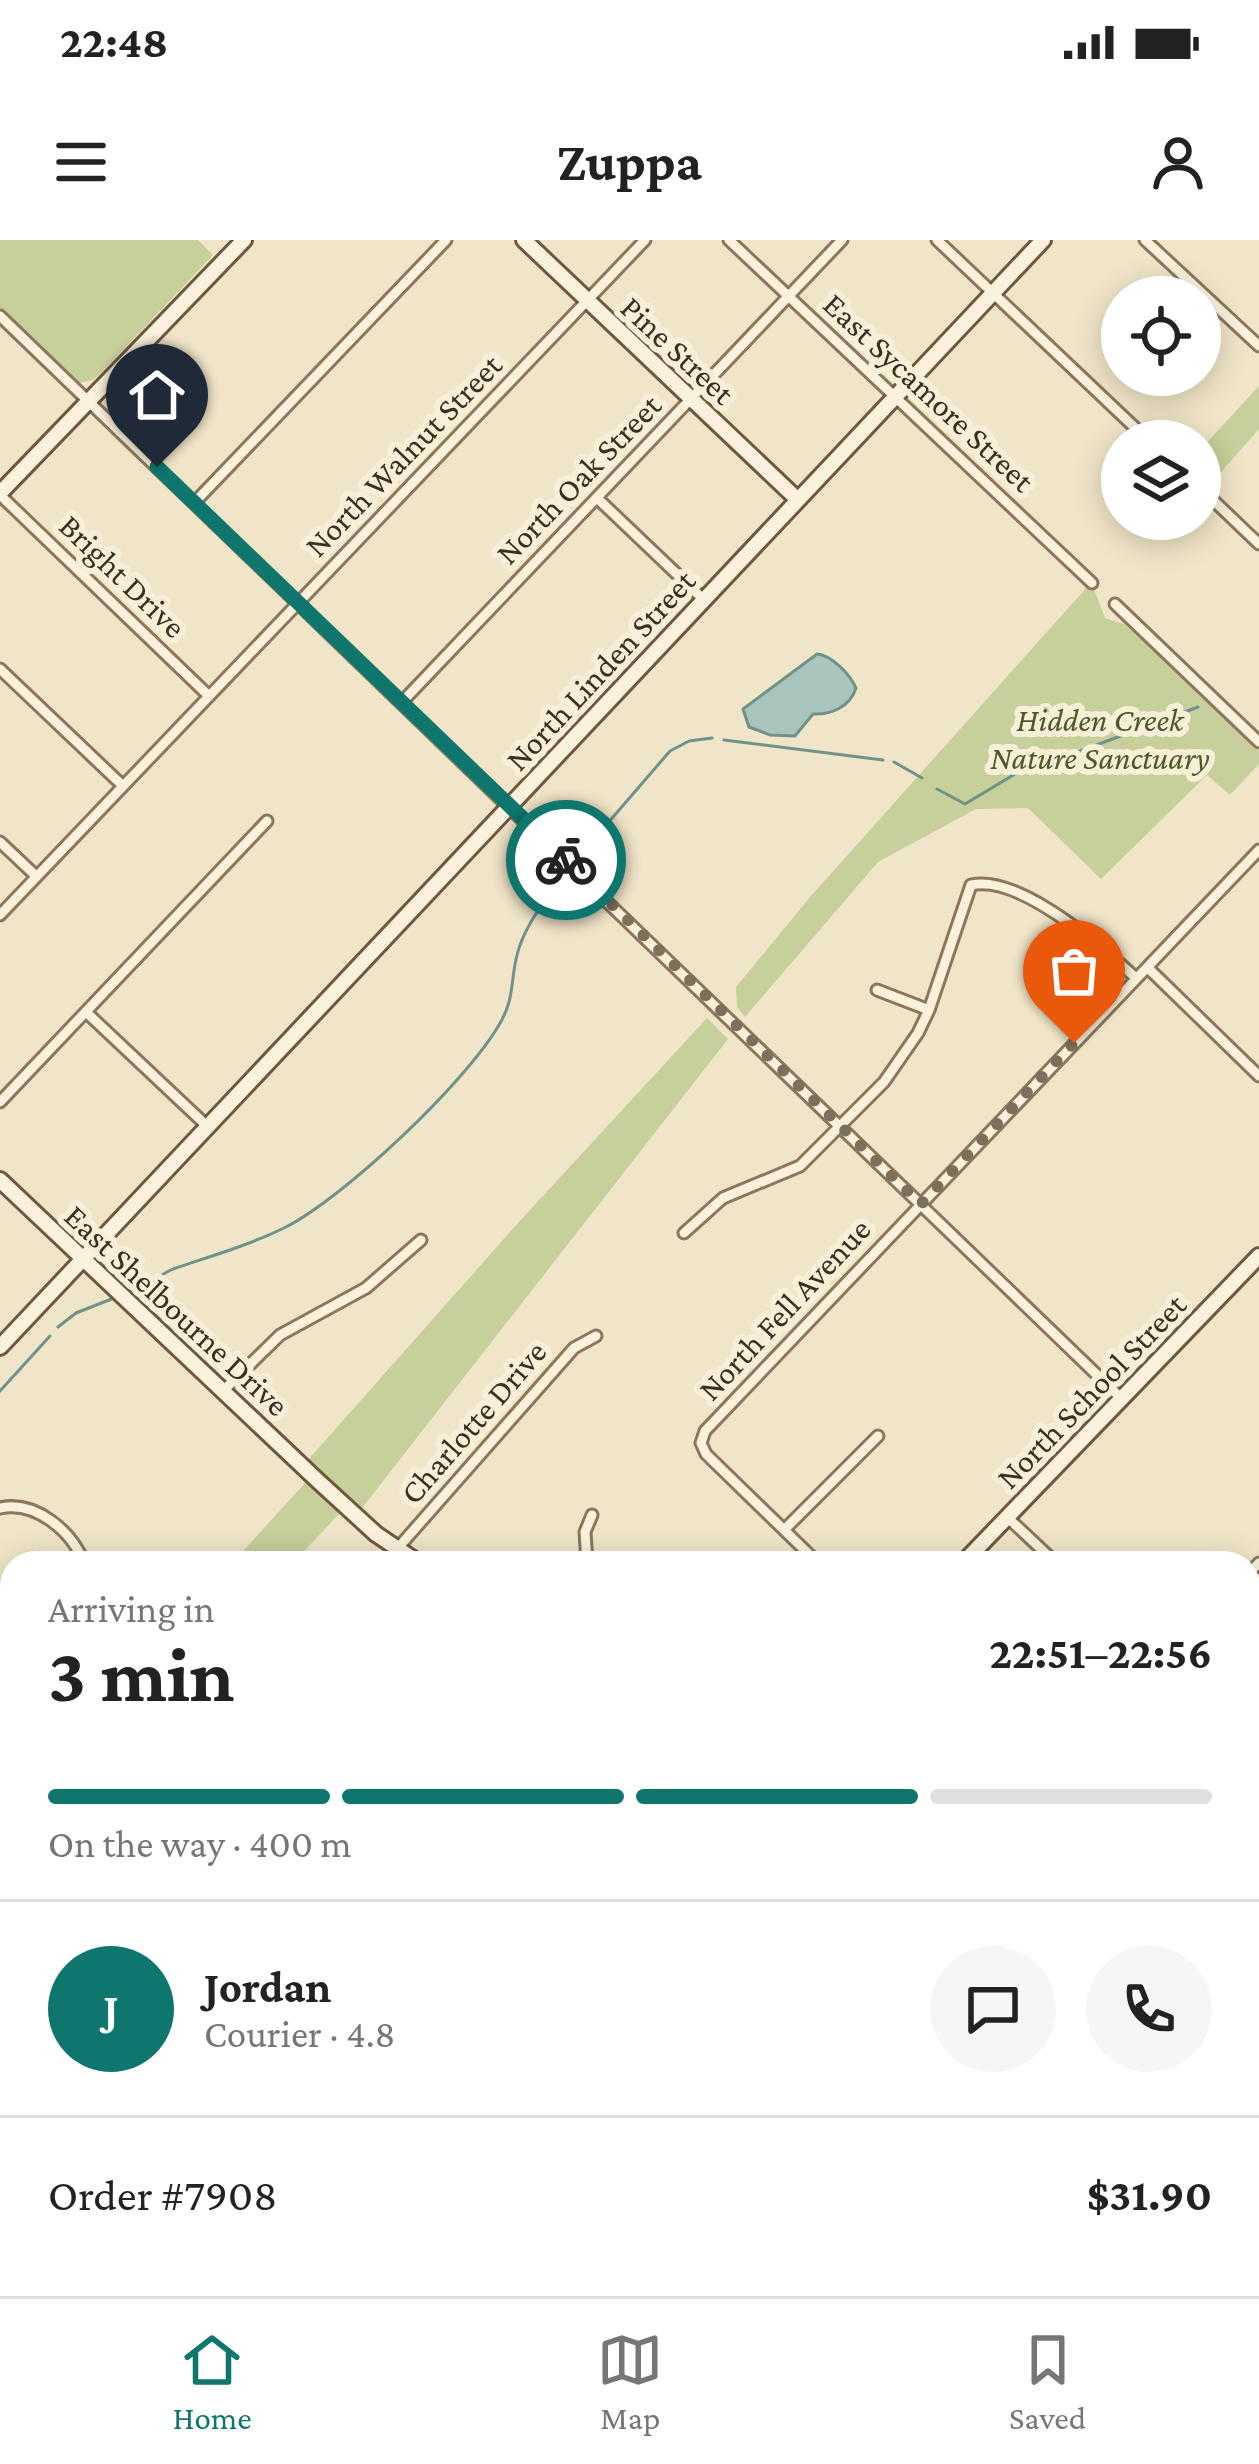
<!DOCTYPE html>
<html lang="en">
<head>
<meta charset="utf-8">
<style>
	body { margin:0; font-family:"Crimson Pro",serif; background:#f6f6f6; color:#222; height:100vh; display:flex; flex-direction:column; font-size:45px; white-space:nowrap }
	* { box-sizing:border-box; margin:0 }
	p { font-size:39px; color:#767676 }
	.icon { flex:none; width:66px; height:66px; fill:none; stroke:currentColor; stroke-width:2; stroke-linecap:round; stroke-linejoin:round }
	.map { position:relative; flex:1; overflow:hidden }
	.panel { position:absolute; left:0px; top:1311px; width:1260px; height:747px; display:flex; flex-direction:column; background:#fff; border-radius:36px 36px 0 0; box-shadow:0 6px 30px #0003 }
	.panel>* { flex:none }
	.controls { position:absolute; left:1101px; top:36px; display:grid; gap:24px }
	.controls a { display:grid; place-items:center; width:120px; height:120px; border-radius:50%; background:#fff; box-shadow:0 6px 30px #0003; font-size:60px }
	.pin { position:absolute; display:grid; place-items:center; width:102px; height:102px; color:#fff; margin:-123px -51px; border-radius:50% 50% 50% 0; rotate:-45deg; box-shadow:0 0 12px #0007 }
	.pin .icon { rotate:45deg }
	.courier { position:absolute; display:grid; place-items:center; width:120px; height:120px; margin:-60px; border:9px solid #0f766e; border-radius:50%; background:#fff; color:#222; box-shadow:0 3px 15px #0007 }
	.overview em { font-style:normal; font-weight:700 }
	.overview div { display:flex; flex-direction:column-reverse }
	.overview { display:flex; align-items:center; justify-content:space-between; height:204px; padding:0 48px }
	h1 { font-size:78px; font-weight:700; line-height:90px }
	.bar { display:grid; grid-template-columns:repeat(4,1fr); gap:18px 12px; align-content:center; height:144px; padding:0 48px }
	.bar i { height:15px; border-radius:9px; background:#e0e0e0 }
	.bar .on { background:#0f766e }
	.bar p { grid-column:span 4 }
	.line { display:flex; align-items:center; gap:30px; padding:0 48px; border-top:3px solid #e0e0e0 }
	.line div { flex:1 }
	.round { display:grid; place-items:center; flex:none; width:126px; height:126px; border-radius:63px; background:#f6f6f6 }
	.status { display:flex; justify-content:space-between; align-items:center; height:84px; padding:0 60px; background:#fff; direction:ltr }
	.status svg { height:33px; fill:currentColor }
	header { display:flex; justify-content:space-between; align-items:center; height:156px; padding:0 48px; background:#fff; font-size:54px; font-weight:700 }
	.menu { display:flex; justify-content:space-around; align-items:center; height:168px; border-top:3px solid #e0e0e0; background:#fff; font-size:33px; color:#767676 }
	.menu a { display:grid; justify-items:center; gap:6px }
	.menu .on { color:#0f766e }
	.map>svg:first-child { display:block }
	.green { fill:#c7cf9b }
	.water { fill:#a9c4bc; stroke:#6f938b; stroke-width:3 }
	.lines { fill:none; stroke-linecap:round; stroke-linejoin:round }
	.stream { stroke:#6f938b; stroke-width:3 }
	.street-casing { stroke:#8d775c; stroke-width:15 }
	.secondary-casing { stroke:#6f583f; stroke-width:20 }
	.primary-casing { stroke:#5b4530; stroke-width:21 }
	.street { stroke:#faf2dc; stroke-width:9 }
	.secondary { stroke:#faf2dc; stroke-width:14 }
	.primary { stroke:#f2dba1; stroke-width:15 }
	.done { stroke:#7c6f5b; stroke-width:12; stroke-dasharray:0 21.6 }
	.route { stroke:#0f766e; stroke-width:15 }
	.labels { text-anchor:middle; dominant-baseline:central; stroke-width:12; stroke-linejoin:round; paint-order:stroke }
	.street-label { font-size:33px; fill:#3d2f20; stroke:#f7efd8 }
	.park-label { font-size:33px; font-style:italic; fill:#4b5a26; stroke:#f7efd8 }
</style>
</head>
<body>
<div class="status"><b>22:48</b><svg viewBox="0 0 49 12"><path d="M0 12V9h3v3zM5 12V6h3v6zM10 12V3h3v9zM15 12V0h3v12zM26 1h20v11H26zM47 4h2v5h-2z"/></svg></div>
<header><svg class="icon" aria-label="menu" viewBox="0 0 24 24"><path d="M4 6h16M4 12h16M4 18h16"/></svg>Zuppa<svg class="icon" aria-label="person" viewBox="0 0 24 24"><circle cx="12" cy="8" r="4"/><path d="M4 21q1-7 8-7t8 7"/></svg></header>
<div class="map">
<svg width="1259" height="2056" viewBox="0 0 1259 2056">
	<rect width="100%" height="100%" fill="#f0e5c8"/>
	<path class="green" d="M 0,0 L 198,0 L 213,15 L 102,132 L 93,140 L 79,143 L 68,137 L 0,70 Z
		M 1259,146 L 1259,189 L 1214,240 L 1204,243 L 1200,239 L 1200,210 Z
		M 1088,346 L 1094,349 L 1105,378 L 1124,384 L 1138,395 L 1259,511 L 1259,524 L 1230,555 L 1207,535 L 1101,639 L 1028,568 L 976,569 L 878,622 L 745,777 L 737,767 L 736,747 L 811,656 Z
		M 707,778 L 728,799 L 362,1268 L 308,1220 L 518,983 Z
		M 306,1242 L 340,1273 L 293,1323 L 232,1323 Z
		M 12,1563 L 12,1620 L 0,1633 L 0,1576 Z
		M 0,1797 L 12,1809 L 12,2046 L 253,2046 L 243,2056 L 0,2056 Z"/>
	<path class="water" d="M 817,414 C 831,415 850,434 856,448 C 850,467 831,475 813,474 L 795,496 L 770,495 L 749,487 L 743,469 Z"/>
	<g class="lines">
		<path class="stream" d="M 724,500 L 883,520
			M 894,522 L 922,538
			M 937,549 L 965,564 L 1035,522 L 1067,516 L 1198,467
			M 582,613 L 670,511 L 689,501 L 712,498
			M 141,1046 C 152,1042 162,1034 173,1029 C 211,1016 250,1005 286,987 C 346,956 465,843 499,785 C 515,758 510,743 517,715 C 524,686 546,660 562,635
			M 58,1087 L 76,1073 L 114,1058
			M 0,1151 L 50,1096"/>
		<g class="street-casing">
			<path id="street" d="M 729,0 L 1092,343
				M 937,0 L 1149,201
				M 1145,0 L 1259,106
				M 0,76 L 1122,1159
				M 0,255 L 209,456
				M 597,258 L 703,359
				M 1214,261 L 1259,304
				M 194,263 L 446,0
				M 1115,364 L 1259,502
				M 0,429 L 123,546
				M 402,462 L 842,0
				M 0,602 L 36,636
				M 0,675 L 645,0
				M 1148,728 L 1259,836
				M 877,750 L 929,770
				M 86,772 L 207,886
				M 0,862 L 267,581
				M 684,993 L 723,958 L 800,926 L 884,842 L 918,793 L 929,770 L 971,645 C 1019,634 1102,707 1136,738
				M 224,1150 L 280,1095 L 366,1048 L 421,1000
				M 0,1268 C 35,1260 72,1291 84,1323
				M 1007,1277 L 1056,1323
				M 784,1290 L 878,1196
				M 397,1309 L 574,1108 L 596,1096
				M 587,1323 L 585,1292 L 592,1275
				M 818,1323 L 706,1214 L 701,1203 L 705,1191 L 1259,610
				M 1248,1334 L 1259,1323
				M 0,1443 L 12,1430
				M 1248,1483 L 1259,1483
				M 1248,1641 L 1259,1629
				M 515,2046 L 526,2056
				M 698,2046 L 709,2056
				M 1009,2046 L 1019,2056
				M 488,2056 L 498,2046
				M 640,2056 L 649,2046
				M 952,2056 L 961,2046"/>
		</g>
		<g class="secondary-casing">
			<path id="secondary" d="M 524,0 L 797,259
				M 0,253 L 244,0
				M 0,940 L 317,1240 L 376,1294 L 419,1323
				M 0,1107 L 1043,0
				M 963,1323 L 1259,1016
				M 1248,1823 L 1259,1833
				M 253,2056 L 263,2046"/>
		</g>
		<g class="primary-casing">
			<path id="primary" d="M 1248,1957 L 1259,1945
				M 1152,2056 L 1162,2046"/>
		</g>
		<use href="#street" class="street"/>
		<use href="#secondary" class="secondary"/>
		<use href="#primary" class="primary"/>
	</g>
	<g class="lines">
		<path class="done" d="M 566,620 L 921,964 L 1074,803"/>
		<path class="route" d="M 157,227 L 566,620"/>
	</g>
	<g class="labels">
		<g class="street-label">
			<text transform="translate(678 110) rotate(43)">Pine Street</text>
			<text transform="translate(929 152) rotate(43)">East Sycamore Street</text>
			<text transform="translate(403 215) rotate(-46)">North Walnut Street</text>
			<text transform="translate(578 239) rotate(-46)">North Oak Street</text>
			<text transform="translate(123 336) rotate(44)">Bright Drive</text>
			<text transform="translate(600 430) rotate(-47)">North Linden Street</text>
			<text transform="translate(784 1069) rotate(-47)">North Fell Avenue</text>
			<text transform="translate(177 1070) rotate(43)">East Shelbourne Drive</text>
			<text transform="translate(1091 1151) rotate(-46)">North School Street</text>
			<text transform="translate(473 1182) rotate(-49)">Charlotte Drive</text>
		</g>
		<g class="park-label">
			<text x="1100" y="479">Hidden Creek<tspan x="1100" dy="38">Nature Sanctuary</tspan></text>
		</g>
	</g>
</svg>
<div class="controls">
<a><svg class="icon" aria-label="locate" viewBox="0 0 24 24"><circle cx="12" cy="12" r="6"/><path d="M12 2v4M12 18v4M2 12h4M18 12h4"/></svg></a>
<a><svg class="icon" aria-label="layers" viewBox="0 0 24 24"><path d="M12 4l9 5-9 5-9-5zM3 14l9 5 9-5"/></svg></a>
</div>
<div class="pin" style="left:1074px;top:803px;background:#ea580c"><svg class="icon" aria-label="bag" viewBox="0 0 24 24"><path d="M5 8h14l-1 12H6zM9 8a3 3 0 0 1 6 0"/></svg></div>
<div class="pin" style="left:157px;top:227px;background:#1f2937"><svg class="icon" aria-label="home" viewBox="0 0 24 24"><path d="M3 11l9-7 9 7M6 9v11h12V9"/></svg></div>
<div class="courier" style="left:566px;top:620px"><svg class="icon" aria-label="bike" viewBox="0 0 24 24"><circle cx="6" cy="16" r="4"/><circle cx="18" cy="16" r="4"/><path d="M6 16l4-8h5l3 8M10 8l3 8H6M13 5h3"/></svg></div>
<section class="panel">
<div class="overview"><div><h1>3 min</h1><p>Arriving in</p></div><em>22:51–22:56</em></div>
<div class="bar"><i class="on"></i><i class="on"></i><i class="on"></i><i></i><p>On the way · 400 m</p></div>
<div class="line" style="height:216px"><b class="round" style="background:#0f766e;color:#fff">J</b><div><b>Jordan</b><p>Courier · 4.8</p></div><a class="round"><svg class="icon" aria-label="chat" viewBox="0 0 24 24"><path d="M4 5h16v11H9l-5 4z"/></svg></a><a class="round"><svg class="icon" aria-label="phone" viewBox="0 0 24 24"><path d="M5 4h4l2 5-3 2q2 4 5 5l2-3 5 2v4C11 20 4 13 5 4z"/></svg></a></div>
<div class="line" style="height:156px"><div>Order #7908</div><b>$31.90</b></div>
</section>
</div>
<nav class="menu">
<a class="on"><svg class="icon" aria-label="home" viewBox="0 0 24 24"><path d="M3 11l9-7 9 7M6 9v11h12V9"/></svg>Home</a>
<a><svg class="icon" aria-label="map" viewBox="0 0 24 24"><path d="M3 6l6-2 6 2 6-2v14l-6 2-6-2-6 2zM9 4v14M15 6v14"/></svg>Map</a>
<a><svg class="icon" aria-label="saved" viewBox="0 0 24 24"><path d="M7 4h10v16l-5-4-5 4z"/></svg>Saved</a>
</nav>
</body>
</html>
